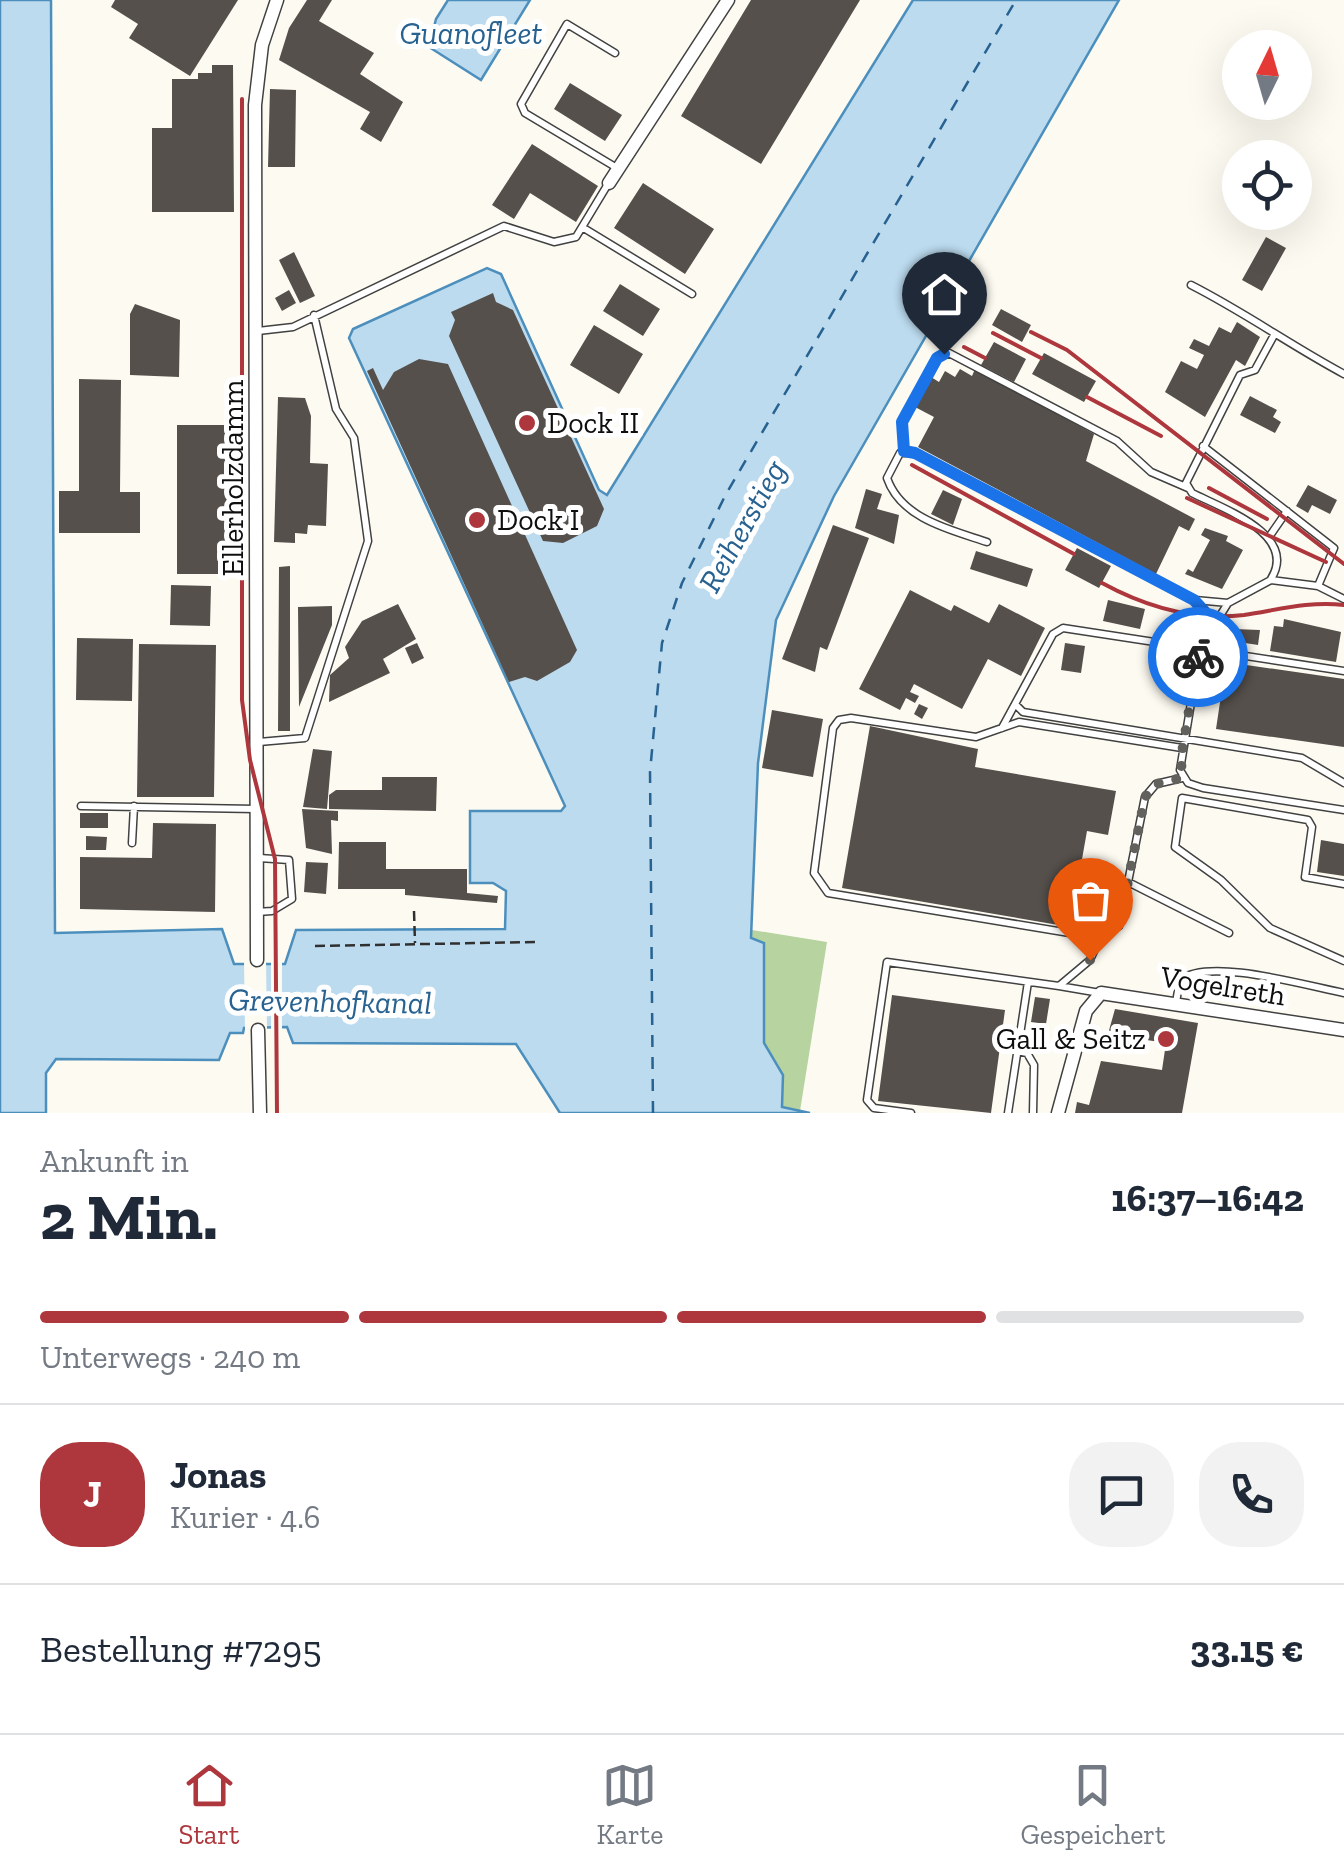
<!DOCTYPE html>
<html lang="de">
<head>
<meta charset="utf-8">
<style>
	body { margin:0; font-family:"Zilla Slab",serif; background:#f2f2f3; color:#1f2937; height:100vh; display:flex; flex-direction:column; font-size:38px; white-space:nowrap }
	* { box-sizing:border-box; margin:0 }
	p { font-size:32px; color:#747a83 }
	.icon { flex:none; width:55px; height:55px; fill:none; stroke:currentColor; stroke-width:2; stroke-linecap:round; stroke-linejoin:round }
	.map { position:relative; height:1113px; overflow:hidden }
	.panel { display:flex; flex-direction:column; background:#fff; flex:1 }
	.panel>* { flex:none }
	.needle { width:65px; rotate:5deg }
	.buttons { position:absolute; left:1222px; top:30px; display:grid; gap:20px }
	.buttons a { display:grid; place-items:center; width:90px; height:90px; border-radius:50%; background:#fff; box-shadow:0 10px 40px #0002; font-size:50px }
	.pin { position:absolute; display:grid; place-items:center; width:85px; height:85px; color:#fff; margin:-102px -42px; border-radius:50% 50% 50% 0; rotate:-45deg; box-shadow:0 0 10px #0007 }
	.pin .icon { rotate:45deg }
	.courier { position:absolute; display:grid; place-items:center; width:100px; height:100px; margin:-50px; border:8px solid #1a73e8; border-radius:50%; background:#fff; color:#222; box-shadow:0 2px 12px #0007 }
	.overview em { font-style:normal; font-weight:800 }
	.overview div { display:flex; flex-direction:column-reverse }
	.overview { display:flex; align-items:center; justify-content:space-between; height:170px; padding:0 40px }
	h1 { font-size:65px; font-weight:800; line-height:75px }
	.bar { display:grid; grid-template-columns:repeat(4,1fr); gap:15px 10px; align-content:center; height:120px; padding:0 40px }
	.bar i { height:12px; border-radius:8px; background:#e0e1e3 }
	.bar .current { background:#ad373c }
	.bar p { grid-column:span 4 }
	.line { display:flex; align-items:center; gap:25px; padding:0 40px; border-top:2px solid #e0e1e3 }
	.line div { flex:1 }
	.round { display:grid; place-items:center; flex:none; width:105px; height:105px; border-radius:40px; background:#f2f2f3 }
	.menu { display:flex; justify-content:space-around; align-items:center; height:140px; border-top:2px solid #e0e1e3; background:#fff; font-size:28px; color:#747a83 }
	.menu a { display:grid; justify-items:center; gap:5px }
	.menu .current { color:#ad373c }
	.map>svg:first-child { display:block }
	.forest { fill:#b6d3a0 }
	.water { fill:#bcdbef; stroke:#4c8fbd; stroke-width:2.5 }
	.pier { fill:#fdfbf1 }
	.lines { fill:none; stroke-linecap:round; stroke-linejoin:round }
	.ferry { stroke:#276291; stroke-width:2.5; stroke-dasharray:12 10; stroke-linecap:butt }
	.building { fill:#55504c }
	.service-casing { stroke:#414141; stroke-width:9 }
	.minor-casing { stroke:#414141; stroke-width:15 }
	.path { stroke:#303030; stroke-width:2.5; stroke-dasharray:10 5; stroke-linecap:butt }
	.service { stroke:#fff; stroke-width:6 }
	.minor { stroke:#fff; stroke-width:12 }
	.rail { stroke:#ad373c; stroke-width:4 }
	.done { stroke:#62615d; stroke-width:10; stroke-dasharray:0 18 }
	.route { stroke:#1a73e8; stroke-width:12 }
	.poi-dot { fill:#ad373c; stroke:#fff; stroke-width:4 }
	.labels { text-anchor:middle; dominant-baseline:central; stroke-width:10; stroke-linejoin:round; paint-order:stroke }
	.poi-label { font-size:30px; fill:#0e0e0e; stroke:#fff; text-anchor:start }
	.street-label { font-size:30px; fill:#0e0e0e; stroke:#fff }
	.water-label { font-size:32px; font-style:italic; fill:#276291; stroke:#fff }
</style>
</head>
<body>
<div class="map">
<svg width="1344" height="1113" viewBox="0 0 1344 1113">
	<rect width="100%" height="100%" fill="#fdfbf1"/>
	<path class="forest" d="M 752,930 L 827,942 L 800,1111 L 782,1107 L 779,1066 L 764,1044 L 764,944 L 751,938 Z"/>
	<path class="water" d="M 0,0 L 51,0 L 55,933 L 222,929 L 234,964 L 285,964 L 296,930 L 505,929 L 506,891 L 493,883 L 470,883 L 470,811 L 561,811 L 565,806 L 349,338 L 353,329 L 487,268 L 501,274 L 599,490 L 607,495 L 913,0 L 1119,0 L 834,496 L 776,620 L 758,763 L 751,938 L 764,943 L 764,1043 L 783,1075 L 782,1107 L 810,1113 L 560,1113 L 516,1044 L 293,1043 L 287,1027 L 244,1028 L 243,1033 L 230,1033 L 219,1060 L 56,1059 L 46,1073 L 46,1113 L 0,1113 Z
		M 448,0 L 530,0 L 481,80 L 429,47 L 436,19 Z"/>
	<path class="pier" d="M 282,959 L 282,1029 L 271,1029 L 271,960 Z
		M 244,960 L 266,960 L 267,1029 L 245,1030 Z"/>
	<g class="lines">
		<path class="ferry" d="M 653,1113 L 650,772 L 662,643 L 682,583 L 726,494 L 1016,0"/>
	</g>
	<path class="building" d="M 115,0 L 238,0 L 190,76 L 129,38 L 138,24 L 111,7 Z
		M 307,0 L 332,0 L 319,21 L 374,53 L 360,74 L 403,102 L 381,142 L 360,129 L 370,112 L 279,60 L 289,28 Z
		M 751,0 L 860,0 L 761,164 L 681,116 Z
		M 212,65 L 233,65 L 234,212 L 152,212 L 152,128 L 172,128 L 172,79 L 198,79 L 198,73 L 212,73 Z
		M 570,83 L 622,115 L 605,141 L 554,109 Z
		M 270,89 L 296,90 L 295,167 L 268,167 Z
		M 532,144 L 598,186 L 576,222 L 530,193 L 514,219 L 492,205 Z
		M 643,183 L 714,229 L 685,274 L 614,228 Z
		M 1266,237 L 1286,248 L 1262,291 L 1242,280 Z
		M 294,252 L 315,296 L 300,303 L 279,260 Z
		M 620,284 L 660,309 L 643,336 L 603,311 Z
		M 289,290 L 296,303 L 282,311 L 275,298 Z
		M 493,293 L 496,302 L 513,310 L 604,509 L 597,526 L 563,543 L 543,541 L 449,336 L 455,320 L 451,312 Z
		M 135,304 L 180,320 L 179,377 L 130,375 L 130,314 Z
		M 1001,309 L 1031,325 L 1022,342 L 992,325 Z
		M 1237,322 L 1260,337 L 1245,366 L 1236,360 L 1205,417 L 1165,392 L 1181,361 L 1197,369 L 1204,355 L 1189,348 L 1194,339 L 1209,346 L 1219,327 L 1231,333 Z
		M 594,325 L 643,354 L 619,394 L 570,365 Z
		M 994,342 L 1026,359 L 1014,382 L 981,365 Z
		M 1044,353 L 1096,381 L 1084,402 L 1032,374 Z
		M 419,359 L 448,364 L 577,650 L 570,662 L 537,681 L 525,677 L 509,682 L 367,371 L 373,368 L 383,390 L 394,372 Z
		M 960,369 L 972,376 L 975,369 L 1094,434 L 1086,461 L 1195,519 L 1189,531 L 1179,526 L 1156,574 L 918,447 L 934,417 L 915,407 L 931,377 L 939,382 L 945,371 L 955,377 Z
		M 79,379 L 121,380 L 120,492 L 140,492 L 140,533 L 59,533 L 59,491 L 79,491 Z
		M 1250,396 L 1277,410 L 1273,417 L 1281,422 L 1275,433 L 1240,415 Z
		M 278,397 L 305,398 L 311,416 L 310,463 L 328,464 L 326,526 L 308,525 L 307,534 L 295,533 L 295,543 L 274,542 Z
		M 177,425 L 228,425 L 229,574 L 177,574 Z
		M 1308,485 L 1337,500 L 1330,514 L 1312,505 L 1308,513 L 1296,506 Z
		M 866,489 L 882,494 L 877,509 L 899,515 L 894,544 L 855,528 Z
		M 943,490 L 962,499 L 953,525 L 931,514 Z
		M 833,525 L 869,538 L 827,650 L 820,647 L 815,672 L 782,659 Z
		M 1205,528 L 1228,536 L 1226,541 L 1243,550 L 1222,589 L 1185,574 L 1188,569 L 1193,572 L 1210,540 L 1201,535 Z
		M 1077,548 L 1111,566 L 1099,588 L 1065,570 Z
		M 976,551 L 1033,569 L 1027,587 L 970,569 Z
		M 290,566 L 290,731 L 278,731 L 279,567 Z
		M 171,585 L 211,586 L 210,626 L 170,625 Z
		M 910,590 L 951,611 L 954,605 L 989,623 L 999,604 L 1045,628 L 1021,676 L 988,659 L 962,709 L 914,684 L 910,692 L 919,696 L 915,703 L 906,698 L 900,710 L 859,689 Z
		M 1108,600 L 1145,609 L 1140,629 L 1103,621 Z
		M 398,604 L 416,639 L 383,659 L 390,673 L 329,702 L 330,675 L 349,658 L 345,647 L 362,621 Z
		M 332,606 L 332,625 L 299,707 L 298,607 Z
		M 1284,619 L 1341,632 L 1336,662 L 1270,651 L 1274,626 L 1283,627 Z
		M 1234,629 L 1260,630 L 1258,645 L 1232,641 Z
		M 77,638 L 133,639 L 132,701 L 76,700 Z
		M 417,643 L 424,658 L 412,664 L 405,648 Z
		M 1065,643 L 1085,646 L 1081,673 L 1061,670 Z
		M 139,644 L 216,645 L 214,797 L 137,797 Z
		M 1226,662 L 1344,679 L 1344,747 L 1216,729 Z
		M 919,704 L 928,708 L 922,719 L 914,714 Z
		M 772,710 L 823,719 L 813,777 L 762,768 Z
		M 870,726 L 978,749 L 975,767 L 1116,791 L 1108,835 L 1087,831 L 1070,927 L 842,888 Z
		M 313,749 L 332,751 L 327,809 L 303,807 Z
		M 382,777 L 437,777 L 436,811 L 329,809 L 329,795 L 336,790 L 382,790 Z
		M 302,809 L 338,811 L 338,821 L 331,820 L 332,854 L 306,848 Z
		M 80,813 L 108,813 L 108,828 L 80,828 Z
		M 153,823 L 216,824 L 215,912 L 80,909 L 80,857 L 152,858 Z
		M 86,836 L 107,837 L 106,850 L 86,850 Z
		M 1321,840 L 1344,844 L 1344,876 L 1317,872 Z
		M 339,842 L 386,842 L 386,869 L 467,869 L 467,893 L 498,896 L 497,903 L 405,895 L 405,889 L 338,889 Z
		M 306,862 L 328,863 L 326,894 L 304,892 Z
		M 892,995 L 1005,1010 L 991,1113 L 878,1101 Z
		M 1035,997 L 1050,999 L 1046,1024 L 1031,1022 Z
		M 1115,1009 L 1198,1023 L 1182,1113 L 1075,1113 L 1077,1102 L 1089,1105 L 1101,1061 L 1162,1070 L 1166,1043 L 1108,1034 Z"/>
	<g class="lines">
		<g class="service-casing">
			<path id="service" d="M 615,53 L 567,24 L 521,104 L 525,113 L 617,168
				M 582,227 L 692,294
				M 1191,285 C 1246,313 1290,345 1344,374
				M 258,331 L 293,327 L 504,226 L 554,242 L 576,237 L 608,184
				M 1203,446 L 1334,548 L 1318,586
				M 904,451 L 902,422 L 937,358 L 949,353 L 1117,441 L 1151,472 L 1188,488
				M 1269,537 L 1287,511
				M 987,542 C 951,530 901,519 887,478 L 900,453 L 915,453 L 1194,600 L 1214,622
				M 1271,579 C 1299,534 1221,508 1192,493 L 1186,483 L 1240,375 L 1255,370 L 1273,337
				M 1344,599 L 1318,586 L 1271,580 L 1228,603 L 1200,648 L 1180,770 L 1188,783 L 1203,788 L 1344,810
				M 1195,600 L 1228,603
				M 1015,704 L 1023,712 L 1302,758 L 1344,783
				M 1002,728 L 1053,634 L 1063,628 L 1344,671
				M 259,742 L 305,738 L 368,541 L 354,438 L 336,409 L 314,315
				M 1182,778 L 1156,784 L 1145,797 L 1128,882 L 1229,933
				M 81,806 L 257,809
				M 132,843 L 134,806
				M 1128,882 L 1119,926 L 1100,938 L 828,893 L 814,873 L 833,728 L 839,720 L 851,718 L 976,737 L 1019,722 L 1182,748
				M 1344,884 L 1305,877 L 1312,827 L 1308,820 L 1182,798 L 1175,847 L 1221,880 L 1270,928 L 1344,961
				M 257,912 L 272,911 L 292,899 L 289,860 L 259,858
				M 1059,986 L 1100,993
				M 1176,1002 L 1180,980 C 1209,957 1307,986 1344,993
				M 1017,1051 L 1027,1053 L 1034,1065 L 1033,1113
				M 911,1113 L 874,1108 L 867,1100 L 887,962 L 1059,986 L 1090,960 L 1100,938
				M 1008,1113 L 1028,982"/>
		</g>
		<g class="minor-casing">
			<path id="minor" d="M 609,183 L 728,0
				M 257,960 L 255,105 L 262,45 L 277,0
				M 258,1030 L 260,1113
				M 1058,1113 L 1086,1011 L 1101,993 L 1344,1030"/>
		</g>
		<path class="path" d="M 414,911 L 415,943
			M 315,946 L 537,942"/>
		<use href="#service" class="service"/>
		<use href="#minor" class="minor"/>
		<path class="rail" d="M 242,99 L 242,700 L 250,760 L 275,859 L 277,1113
			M 1031,332 L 1067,350 L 1344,564
			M 993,333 L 1041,358
			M 964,347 L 985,358
			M 1087,397 L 1161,436
			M 912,465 L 1074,554
			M 1209,488 L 1267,519
			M 1187,498 L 1326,562
			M 1102,583 C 1146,607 1193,621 1244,615 C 1278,610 1308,601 1344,605"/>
	</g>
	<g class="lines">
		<path class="done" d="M 1090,960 L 1100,938 L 1119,926 L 1145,797 L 1156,784 L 1182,778 L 1181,758 L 1198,657"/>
		<path class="route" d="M 944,354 L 937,358 L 902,422 L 904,451 L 915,453 L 1194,600 L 1214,622 L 1198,657"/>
	</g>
	<g class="poi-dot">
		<circle cx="527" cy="423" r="10"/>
		<circle cx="477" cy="520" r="10"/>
		<circle cx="1166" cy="1039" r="10"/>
	</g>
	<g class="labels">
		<g class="poi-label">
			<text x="547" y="423">Dock II</text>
			<text x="497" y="520">Dock I</text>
			<text x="1146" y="1039" text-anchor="end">Gall &amp; Seitz</text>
		</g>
		<g class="street-label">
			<text transform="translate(233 478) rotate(-90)">Ellerholzdamm</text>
			<text transform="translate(1223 986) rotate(9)">Vogelreth</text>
		</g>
		<g class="water-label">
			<text x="471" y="33">Guanofleet</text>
			<text transform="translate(742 526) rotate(-61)">Reiherstieg</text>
			<text transform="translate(330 1001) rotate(1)">Grevenhofkanal</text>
		</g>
	</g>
</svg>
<div class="buttons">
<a><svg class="needle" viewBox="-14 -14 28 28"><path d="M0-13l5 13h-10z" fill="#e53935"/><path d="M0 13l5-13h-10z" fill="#747a83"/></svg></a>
<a><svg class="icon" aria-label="locate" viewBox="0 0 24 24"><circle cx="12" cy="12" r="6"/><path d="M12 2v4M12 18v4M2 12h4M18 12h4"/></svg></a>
</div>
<div class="pin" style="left:1090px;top:960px;background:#ea580c"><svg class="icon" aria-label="bag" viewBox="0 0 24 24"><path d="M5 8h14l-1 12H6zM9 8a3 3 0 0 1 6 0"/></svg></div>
<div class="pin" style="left:944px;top:354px;background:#1f2937"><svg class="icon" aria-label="home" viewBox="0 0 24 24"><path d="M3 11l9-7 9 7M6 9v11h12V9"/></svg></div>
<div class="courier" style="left:1198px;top:657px"><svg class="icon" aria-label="bike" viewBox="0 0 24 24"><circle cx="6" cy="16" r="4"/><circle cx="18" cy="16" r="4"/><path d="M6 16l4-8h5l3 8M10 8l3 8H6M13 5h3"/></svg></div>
</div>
<section class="panel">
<div class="overview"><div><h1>2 Min.</h1><p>Ankunft in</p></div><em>16:37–16:42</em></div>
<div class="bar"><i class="current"></i><i class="current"></i><i class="current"></i><i></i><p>Unterwegs · 240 m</p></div>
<div class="line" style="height:180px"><b class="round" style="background:#ad373c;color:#fff">J</b><div><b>Jonas</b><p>Kurier · 4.6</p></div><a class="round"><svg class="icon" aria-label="chat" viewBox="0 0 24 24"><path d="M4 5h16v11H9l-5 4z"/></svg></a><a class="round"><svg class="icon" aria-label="phone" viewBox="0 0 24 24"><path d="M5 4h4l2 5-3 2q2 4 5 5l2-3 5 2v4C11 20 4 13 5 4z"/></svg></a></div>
<div class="line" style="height:130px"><div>Bestellung #7295</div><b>33.15 €</b></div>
</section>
<nav class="menu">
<a class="current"><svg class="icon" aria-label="home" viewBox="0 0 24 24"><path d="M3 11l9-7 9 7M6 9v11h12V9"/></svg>Start</a>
<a><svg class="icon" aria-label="map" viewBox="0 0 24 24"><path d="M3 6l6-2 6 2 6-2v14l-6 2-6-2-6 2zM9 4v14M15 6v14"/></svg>Karte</a>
<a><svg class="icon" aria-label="saved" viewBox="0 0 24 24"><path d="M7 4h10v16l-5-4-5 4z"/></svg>Gespeichert</a>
</nav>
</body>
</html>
